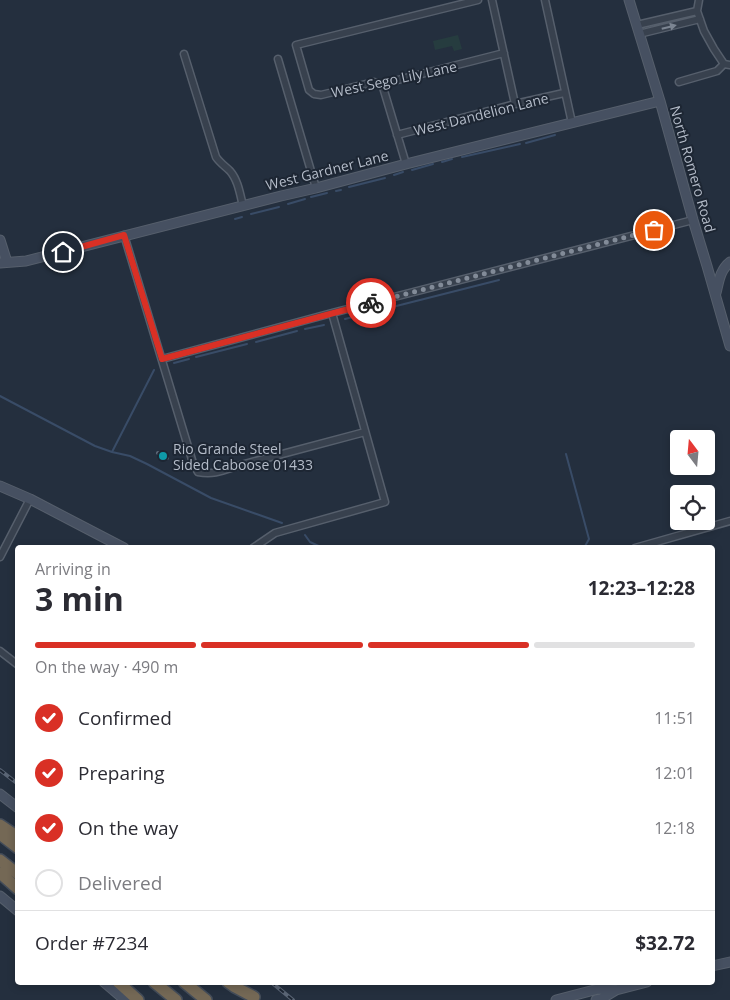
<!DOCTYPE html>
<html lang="en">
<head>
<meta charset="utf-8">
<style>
	body { margin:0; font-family:"Open Sans",sans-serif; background:#f7f7f7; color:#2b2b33; height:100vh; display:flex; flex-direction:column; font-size:19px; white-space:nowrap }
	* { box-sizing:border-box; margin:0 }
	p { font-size:16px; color:#7c7c81 }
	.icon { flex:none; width:28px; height:28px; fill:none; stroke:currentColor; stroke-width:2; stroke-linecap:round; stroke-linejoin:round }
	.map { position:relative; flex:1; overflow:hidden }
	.sheet { position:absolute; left:15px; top:545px; width:700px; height:440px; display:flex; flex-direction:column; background:#fff; border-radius:5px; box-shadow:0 2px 8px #0003 }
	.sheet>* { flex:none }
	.needle { width:32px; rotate:344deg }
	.buttons { position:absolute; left:670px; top:430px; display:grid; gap:10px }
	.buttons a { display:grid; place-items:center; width:45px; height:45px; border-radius:5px; background:#fff; box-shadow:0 2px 8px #0003; font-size:25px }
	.pin { position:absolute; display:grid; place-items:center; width:42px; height:42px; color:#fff; margin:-21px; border:2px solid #fff; border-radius:50%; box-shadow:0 1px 5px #0007 }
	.courier { position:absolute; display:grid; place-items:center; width:50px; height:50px; margin:-25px; border:4px solid #d93025; border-radius:50%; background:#fff; color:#222; box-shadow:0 1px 6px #0007 }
	.overview em { font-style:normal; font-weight:700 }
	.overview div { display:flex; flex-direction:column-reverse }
	.overview { display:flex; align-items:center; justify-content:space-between; height:85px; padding:0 20px }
	h1 { font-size:32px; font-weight:700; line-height:38px }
	.bar { display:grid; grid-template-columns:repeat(4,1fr); gap:8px 5px; align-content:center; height:60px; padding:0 20px }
	.bar i { height:6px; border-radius:4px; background:#e1e1e2 }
	.bar .on { background:#d93025 }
	.bar p { grid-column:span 4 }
	.line { display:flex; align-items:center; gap:12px; padding:0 20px; border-top:1px solid #e1e1e2 }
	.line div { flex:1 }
	ol { padding:0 20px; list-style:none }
	li { display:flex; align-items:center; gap:15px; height:55px }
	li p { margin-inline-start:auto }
	li .icon { padding:5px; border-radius:50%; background:#d93025; color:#fff; stroke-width:4 }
	li:last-child { color:#7c7c81 }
	li i { width:28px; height:28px; border:2px solid #e1e1e2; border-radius:50% }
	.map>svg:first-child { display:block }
	.green { fill:#263c3f }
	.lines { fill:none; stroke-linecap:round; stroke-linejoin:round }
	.stream { stroke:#394c67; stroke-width:2 }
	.street-casing { stroke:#565f6c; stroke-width:9 }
	.secondary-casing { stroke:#565f6c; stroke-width:11 }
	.highway-casing { stroke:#434c59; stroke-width:14 }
	.street { stroke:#38414e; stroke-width:6 }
	.secondary { stroke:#465061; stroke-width:9 }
	.highway { stroke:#746855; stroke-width:11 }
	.rail-casing { stroke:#5a6575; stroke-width:4 }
	.rail { stroke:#1d2633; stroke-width:2; stroke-dasharray:5.5; stroke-linecap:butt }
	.oneway { fill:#7c8592 }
	.done { stroke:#828b98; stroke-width:5; stroke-dasharray:0 9 }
	.route { stroke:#d93025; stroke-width:6 }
	.culture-dot { fill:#0f9aa8; stroke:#1d2633; stroke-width:2 }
	.labels { text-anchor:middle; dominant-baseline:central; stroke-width:4; stroke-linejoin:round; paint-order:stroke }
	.street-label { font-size:14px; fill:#b4bcc9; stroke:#1d2633 }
	.poi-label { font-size:14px; fill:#b4bcc9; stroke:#1d2633; text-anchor:start }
</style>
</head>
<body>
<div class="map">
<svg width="730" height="1000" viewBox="0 0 730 1000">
	<rect width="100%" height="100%" fill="#242f3e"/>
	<path class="green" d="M 458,35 L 462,49 L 454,51 L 452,46 L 435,50 L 433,41 Z"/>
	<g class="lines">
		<path class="stream" d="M 526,143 L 555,135
			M 462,157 L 520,144
			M 442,162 L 452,159
			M 412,170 L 433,164
			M 394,175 L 403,172
			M 349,187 L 385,178
			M 336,191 L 341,190
			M 311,197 L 327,193
			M 288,204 L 305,199
			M 251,214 L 279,207
			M 235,219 L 242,217
			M 345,319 L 499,280
			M 305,329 L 324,325
			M 256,342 L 297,331
			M 196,357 L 247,344
			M 174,363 L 189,359
			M 0,396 L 95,446 L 112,452 L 130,456 L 147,464 L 211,498 L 282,523
			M 112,452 L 154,370
			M 566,454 L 589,539 L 584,548
			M 305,535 L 310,542 L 323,548"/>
		<g class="street-casing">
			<path id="street" d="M 478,0 L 296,45 L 309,90 L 314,94 L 321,95 L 374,82 L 382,84 L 504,53
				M 492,0 L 515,104
				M 545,0 L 572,123
				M 699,0 L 697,11 L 704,31 L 714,49 L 724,64 L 730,65
				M 637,25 L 697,11
				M 639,34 L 700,19
				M 184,54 L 216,157 C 220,163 225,166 230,171 C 238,180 240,194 243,206
				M 278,59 L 316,188
				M 679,82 L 717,71 L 724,64
				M 382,84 L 406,164
				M 397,135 L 515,104 L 564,93
				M 124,235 L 193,463 L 198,472 C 213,475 222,471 237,466 L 365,432
				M 162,359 L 332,313 L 693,220
				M 253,548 L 275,533 L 385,502 L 332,313
				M 635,548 L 730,521
				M 0,557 L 30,499
				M 0,651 L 18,665"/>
		</g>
		<g class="secondary-casing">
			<path id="secondary" d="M 629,0 L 660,101 L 693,220 L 707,266 L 730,346
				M 0,240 L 7,262
				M 0,263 L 26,261 L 281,196 L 316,188 L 406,164 L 660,101
				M 716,293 C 719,281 720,270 730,262
				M 0,486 L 30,499 L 124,548
				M 0,794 L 18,808
				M 0,896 L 18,911
				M 712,966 L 730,962
				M 104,982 L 125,1000
				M 556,1000 L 598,989 L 616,990 L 647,982
				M 596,1000 L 601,999 L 616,990"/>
		</g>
		<g class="highway-casing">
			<path id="highway" d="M 0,825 L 18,837
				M 0,834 L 18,848
				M 0,860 L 18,874
				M 0,873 L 18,889
				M 118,982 L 138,1000
				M 154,982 L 176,1000
				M 184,982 L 206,1000
				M 228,982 L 235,987 L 254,997"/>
		</g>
		<use href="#street" class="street"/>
		<use href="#secondary" class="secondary"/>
		<use href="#highway" class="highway"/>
		<g class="rail-casing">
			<path id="rail" d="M 158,453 L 167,458
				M 0,770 L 18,784
				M 271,982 L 293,1000"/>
		</g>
		<use href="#rail" class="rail"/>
	</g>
	<defs><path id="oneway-solid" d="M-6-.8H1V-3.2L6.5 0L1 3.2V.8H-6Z" transform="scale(1.25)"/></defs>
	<use class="oneway" href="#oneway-solid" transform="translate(669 27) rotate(-14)"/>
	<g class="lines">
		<path class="done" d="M 371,303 L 654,230"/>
		<path class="route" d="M 63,252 L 124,235 L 162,359 L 371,303"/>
	</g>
	<circle class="culture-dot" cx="163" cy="456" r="5"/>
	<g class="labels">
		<g class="street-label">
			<text transform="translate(394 79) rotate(-12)">West Sego Lily Lane</text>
			<text transform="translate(481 114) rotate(-14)">West Dandelion Lane</text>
			<text transform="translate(693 169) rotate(74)">North Romero Road</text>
			<text transform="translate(327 170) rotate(-14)">West Gardner Lane</text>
		</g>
		<g class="poi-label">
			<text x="173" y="448">Rio Grande Steel<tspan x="173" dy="16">Sided Caboose 01433</tspan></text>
		</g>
	</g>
</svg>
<div class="buttons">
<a><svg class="needle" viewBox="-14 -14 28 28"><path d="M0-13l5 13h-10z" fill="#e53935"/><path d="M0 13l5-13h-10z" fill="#7c7c81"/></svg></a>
<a><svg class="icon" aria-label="locate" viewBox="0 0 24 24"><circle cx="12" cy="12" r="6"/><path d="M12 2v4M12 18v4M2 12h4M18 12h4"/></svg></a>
</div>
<div class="pin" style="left:654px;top:230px;background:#ea580c"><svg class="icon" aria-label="bag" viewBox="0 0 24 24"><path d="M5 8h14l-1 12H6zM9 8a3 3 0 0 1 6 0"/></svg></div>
<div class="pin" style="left:63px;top:252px;background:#1f2937"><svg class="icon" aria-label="home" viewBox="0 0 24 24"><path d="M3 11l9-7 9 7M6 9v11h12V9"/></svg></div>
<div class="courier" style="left:371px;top:303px"><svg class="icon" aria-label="bike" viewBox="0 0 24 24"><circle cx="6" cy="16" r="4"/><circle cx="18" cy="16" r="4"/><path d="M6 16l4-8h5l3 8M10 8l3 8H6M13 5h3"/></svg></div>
<section class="sheet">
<div class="overview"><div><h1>3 min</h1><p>Arriving in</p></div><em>12:23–12:28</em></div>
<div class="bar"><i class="on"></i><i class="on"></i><i class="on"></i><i></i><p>On the way · 490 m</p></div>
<ol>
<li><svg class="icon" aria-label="check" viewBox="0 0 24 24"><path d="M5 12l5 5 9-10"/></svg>Confirmed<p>11:51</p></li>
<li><svg class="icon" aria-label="check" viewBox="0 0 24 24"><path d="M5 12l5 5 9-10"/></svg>Preparing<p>12:01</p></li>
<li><svg class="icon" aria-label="check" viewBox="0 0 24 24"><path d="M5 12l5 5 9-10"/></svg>On the way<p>12:18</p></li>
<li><i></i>Delivered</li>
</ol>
<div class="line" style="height:65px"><div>Order #7234</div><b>$32.72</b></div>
</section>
</div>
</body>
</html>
